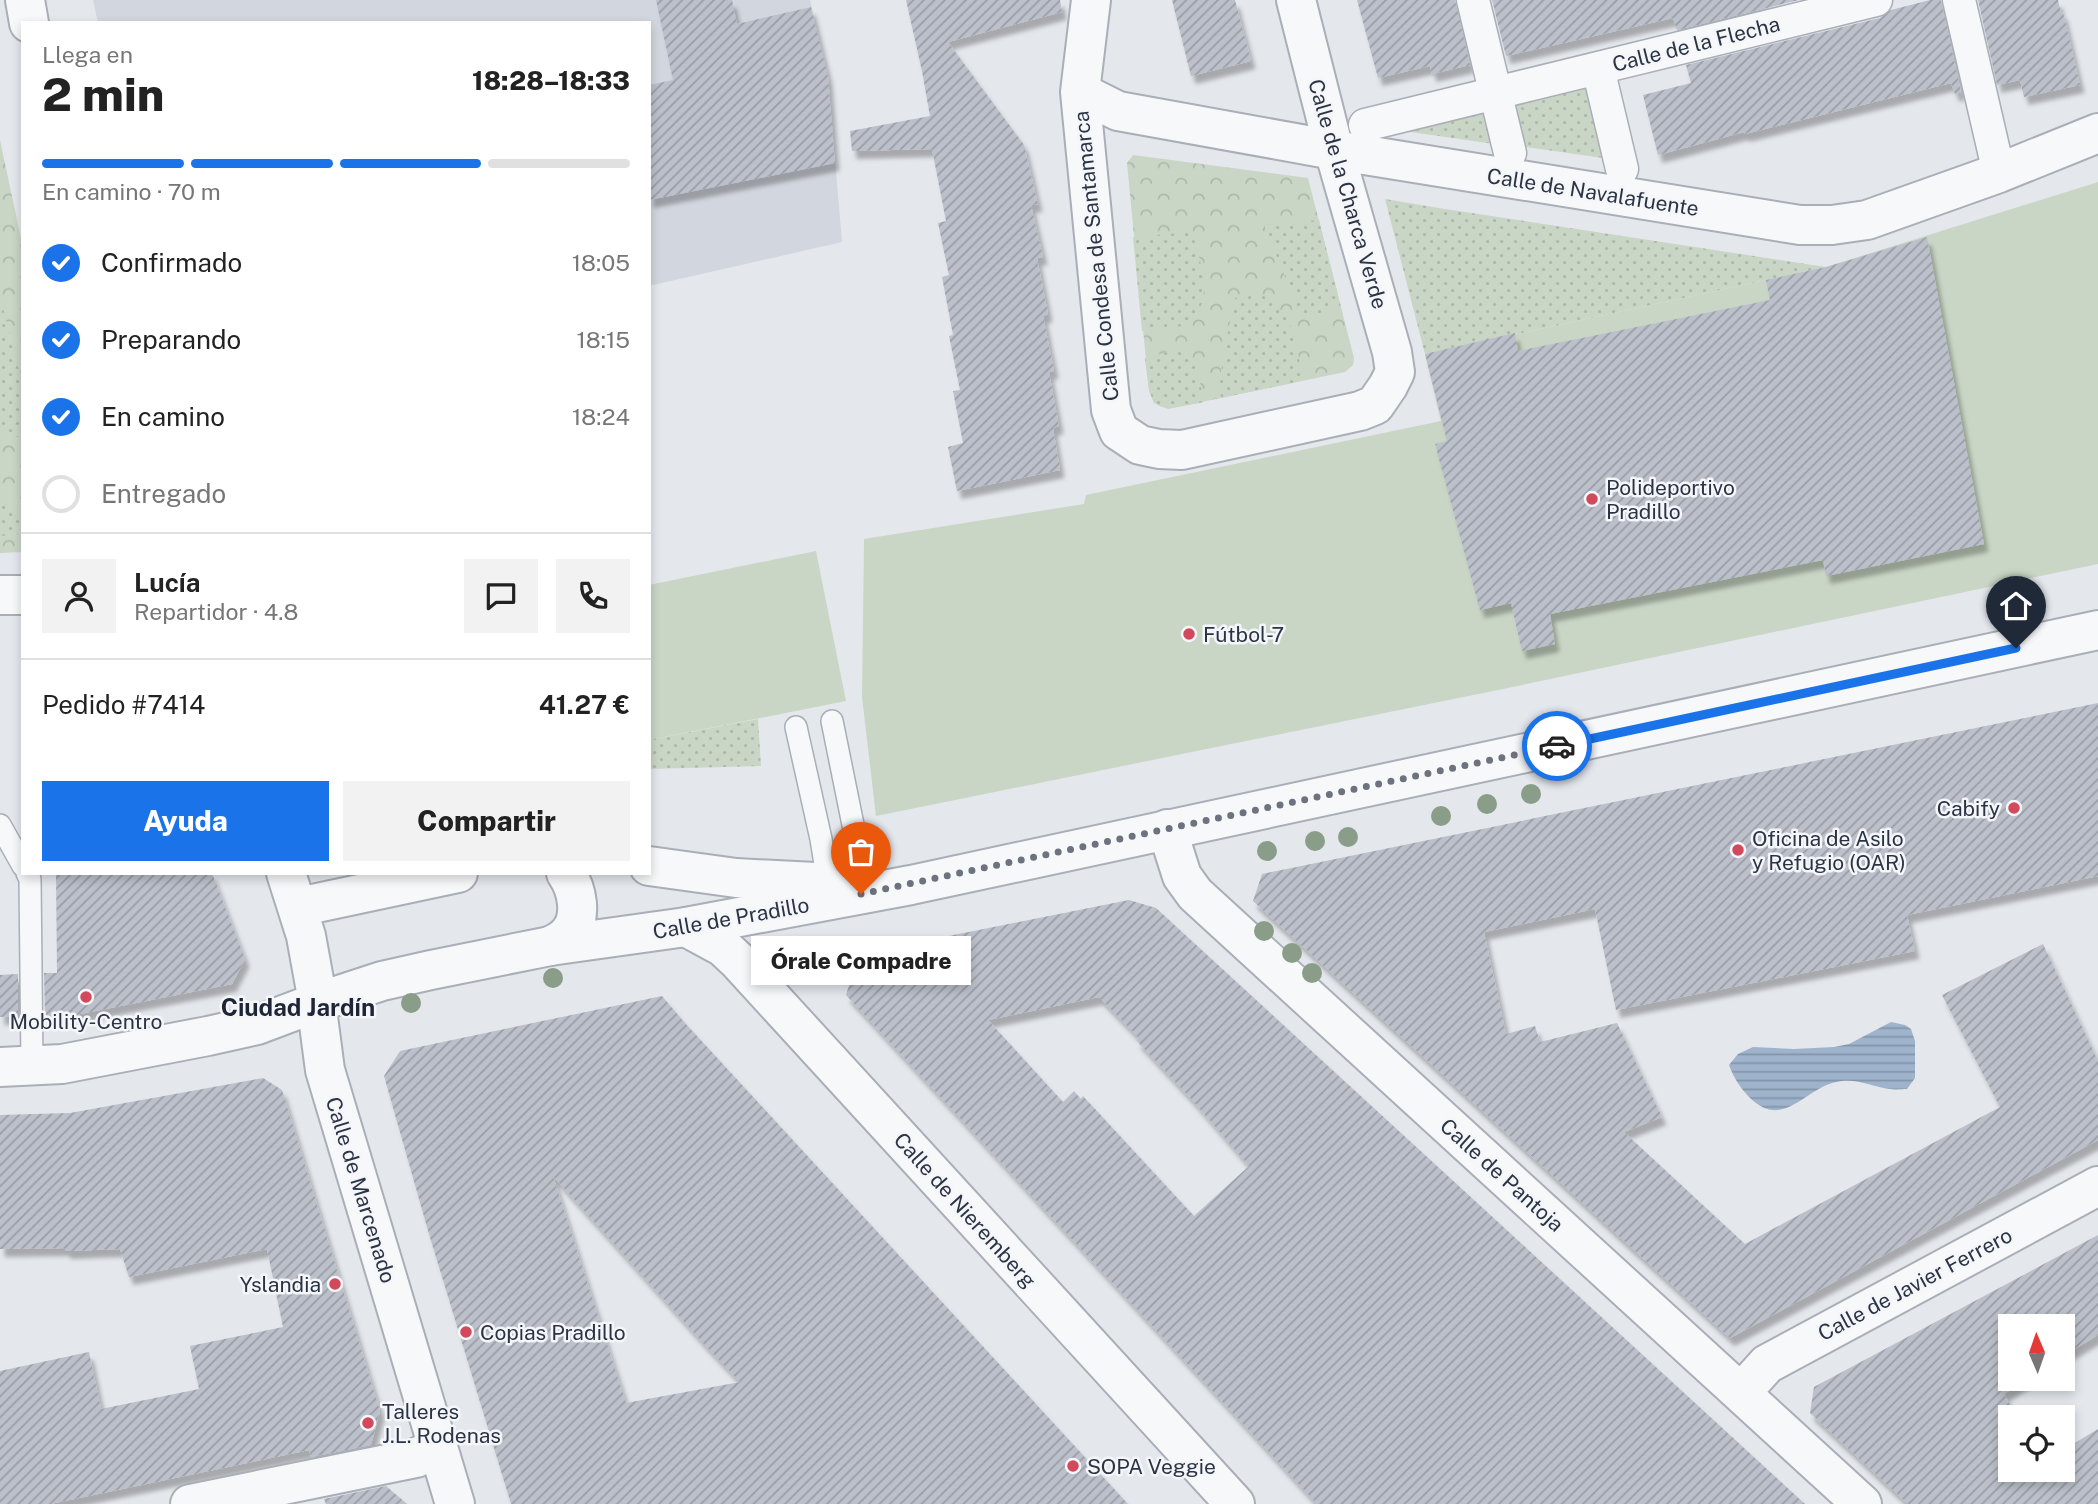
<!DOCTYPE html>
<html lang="es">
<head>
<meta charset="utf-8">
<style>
	body { margin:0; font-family:"Public Sans",sans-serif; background:#f2f2f2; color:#222; height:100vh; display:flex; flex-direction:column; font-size:26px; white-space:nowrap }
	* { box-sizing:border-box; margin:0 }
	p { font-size:23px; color:#767676 }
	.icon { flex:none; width:38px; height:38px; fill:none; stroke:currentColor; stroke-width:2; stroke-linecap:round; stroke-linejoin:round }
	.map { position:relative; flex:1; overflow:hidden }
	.drawer { position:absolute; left:21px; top:21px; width:630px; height:854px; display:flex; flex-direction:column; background:#fff; border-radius:0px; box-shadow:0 4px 10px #0003 }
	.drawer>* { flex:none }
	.needle { width:46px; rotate:358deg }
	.tools { position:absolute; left:1998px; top:1314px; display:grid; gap:14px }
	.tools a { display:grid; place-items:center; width:77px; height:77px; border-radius:0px; background:#fff; box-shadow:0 4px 10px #0003; font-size:35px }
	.pin { position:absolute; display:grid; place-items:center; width:60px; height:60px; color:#fff; margin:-72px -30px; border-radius:50% 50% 50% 0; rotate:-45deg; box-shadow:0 0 7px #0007 }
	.pin .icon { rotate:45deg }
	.courier { position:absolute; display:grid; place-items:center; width:70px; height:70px; margin:-35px; border:5px solid #1a73e8; border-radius:50%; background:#fff; color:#222; box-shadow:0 2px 9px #0007 }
	.bubble { position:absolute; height:49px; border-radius:0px; background:#fff; box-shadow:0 4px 10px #0003; font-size:23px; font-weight:800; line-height:49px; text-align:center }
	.summary em { font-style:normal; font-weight:800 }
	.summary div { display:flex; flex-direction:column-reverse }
	.summary { display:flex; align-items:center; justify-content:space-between; height:119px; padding:0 21px }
	h1 { font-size:46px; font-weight:800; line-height:52px }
	.bar { display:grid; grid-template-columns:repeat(4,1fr); gap:10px 7px; align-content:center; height:84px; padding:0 21px }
	.bar i { height:9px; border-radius:5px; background:#e0e0e0 }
	.bar .active { background:#1a73e8 }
	.bar p { grid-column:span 4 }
	.line { display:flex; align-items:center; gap:18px; padding:0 21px; border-top:2px solid #e0e0e0 }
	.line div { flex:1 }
	.round { display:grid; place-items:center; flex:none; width:74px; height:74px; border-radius:0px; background:#f2f2f2 }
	ol { padding:0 21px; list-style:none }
	li { display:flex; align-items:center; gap:21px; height:77px }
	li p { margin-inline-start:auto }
	li .icon { padding:7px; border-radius:50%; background:#1a73e8; color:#fff; stroke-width:4 }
	li:last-child { color:#767676 }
	li i { width:38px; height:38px; border:4px solid #e0e0e0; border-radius:50% }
	.action { display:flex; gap:14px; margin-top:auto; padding:14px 21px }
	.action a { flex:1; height:80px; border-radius:0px; background:#1a73e8; color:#fff; font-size:28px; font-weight:800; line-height:80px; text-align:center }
	.action a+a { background:#f2f2f2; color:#222 }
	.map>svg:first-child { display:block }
	.built { fill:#d2d6de }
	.grass { fill:#c9d6c5 }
	.park { fill:url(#park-crowns) }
	.garden { fill:url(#garden-dots) }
	.water { fill:url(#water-rules) }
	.building { fill:url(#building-hatch); fill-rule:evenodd; filter:url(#shadow) }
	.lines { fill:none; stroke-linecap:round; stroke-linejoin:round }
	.service-casing { stroke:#a9aeb7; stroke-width:24 }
	.pedestrian-casing { stroke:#a9aeb7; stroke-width:35 }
	.minor-casing { stroke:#a9aeb7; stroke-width:42 }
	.tertiary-casing { stroke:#a9aeb7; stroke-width:42 }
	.service { stroke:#f7f8fa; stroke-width:21 }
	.pedestrian { stroke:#f7f8fa; stroke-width:32 }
	.minor { stroke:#f7f8fa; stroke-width:38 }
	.tertiary { stroke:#f7f8fa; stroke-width:38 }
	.tree { fill:#899d89 }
	.done { stroke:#6c737f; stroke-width:7; stroke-dasharray:0 12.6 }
	.route { stroke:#1a73e8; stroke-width:9 }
	.poi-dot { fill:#d1495b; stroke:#f4f6f9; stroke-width:2.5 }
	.labels { text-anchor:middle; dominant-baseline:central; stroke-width:5; stroke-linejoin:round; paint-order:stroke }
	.street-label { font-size:21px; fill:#2b3445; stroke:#f4f6f9 }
	.poi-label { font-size:21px; fill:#2b3445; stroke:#f4f6f9; text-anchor:start }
	.quarter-label { font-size:24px; font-weight:bold; fill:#1d2536; stroke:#f4f6f9 }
</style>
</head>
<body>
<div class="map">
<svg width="2098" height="1504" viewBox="0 0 2098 1504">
	<defs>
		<pattern id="park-crowns" width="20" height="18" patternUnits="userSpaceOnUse" patternTransform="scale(1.75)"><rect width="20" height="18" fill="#c9d6c5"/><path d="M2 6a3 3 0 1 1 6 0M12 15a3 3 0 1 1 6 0" fill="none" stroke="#adb8ab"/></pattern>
		<pattern id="garden-dots" width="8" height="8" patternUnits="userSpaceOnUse" patternTransform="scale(1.75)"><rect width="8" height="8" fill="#c9d6c5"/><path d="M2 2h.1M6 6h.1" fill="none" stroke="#adb8ab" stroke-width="1.8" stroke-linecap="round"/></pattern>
		<pattern id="water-rules" width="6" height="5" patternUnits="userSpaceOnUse" patternTransform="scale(1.75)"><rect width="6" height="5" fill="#9fb4cc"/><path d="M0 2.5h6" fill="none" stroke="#8293a7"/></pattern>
		<pattern id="building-hatch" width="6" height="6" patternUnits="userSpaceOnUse" patternTransform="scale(1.75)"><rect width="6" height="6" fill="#bbc0ca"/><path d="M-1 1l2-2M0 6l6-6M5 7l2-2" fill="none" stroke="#989da6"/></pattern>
		<filter id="shadow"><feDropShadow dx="4.5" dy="8" stdDeviation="2" flood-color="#0004"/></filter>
	</defs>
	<rect width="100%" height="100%" fill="#e4e7ec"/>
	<path class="built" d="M 93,0 L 810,0 L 828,77 L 842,242 L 649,286 L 649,23 L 98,23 Z"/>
	<path class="grass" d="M 2098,182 L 2098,564 L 1503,689 L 876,816 L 862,697 L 864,539 L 1084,504 L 1086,495 L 1441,421 L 1425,354 L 1826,267 Z
		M 816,551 L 846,701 L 649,740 L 649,585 Z"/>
	<path class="park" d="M 0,140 L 23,248 L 23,552 L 0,553 Z
		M 1133,155 L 1308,178 L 1354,358 L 1353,365 L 1345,372 L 1168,409 L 1154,403 L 1149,391 L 1127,163 Z"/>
	<path class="garden" d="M 1588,84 L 1610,159 L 1519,146 L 1511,102 Z
		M 1491,107 L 1501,145 L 1411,132 L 1404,126 Z
		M 1385,199 L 1445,209 L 1826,267 L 1425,354 Z
		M 1319,220 L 1341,307 L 1317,316 L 1306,316 L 1298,308 L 1264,225 Z
		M 1192,232 C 1200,261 1219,310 1181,326 C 1170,331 1155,330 1142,331 L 1133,237 Z
		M 1255,292 C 1293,306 1299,345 1301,381 L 1221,398 L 1219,383 L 1234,299 L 1244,293 Z
		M 0,296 L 23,386 L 23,436 L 17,437 L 0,426 Z
		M 1175,350 C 1198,354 1200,383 1204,402 C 1151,413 1151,412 1145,358 Z
		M 0,495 L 23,518 L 22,534 L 0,536 Z
		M 758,719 L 761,766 L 649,769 L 649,740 Z"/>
	<path class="water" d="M 1891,1022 L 1905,1025 L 1911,1029 L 1915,1041 L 1915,1078 L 1907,1089 C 1902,1089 1896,1090 1890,1089 C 1874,1087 1859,1079 1842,1081 C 1806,1084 1785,1133 1749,1097 C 1739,1086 1734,1078 1729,1065 L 1738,1054 L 1753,1047 L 1794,1049 L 1834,1047 L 1849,1044 Z"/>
	<path class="building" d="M 656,0 L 732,0 L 737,24 L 811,7 L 828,77 L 835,163 L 649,200 L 649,85 L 673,80 Z
		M 906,0 L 1060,0 L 1062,12 L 948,42 L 1024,145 L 1038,204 L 1031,205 L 1043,257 L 1037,258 L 1048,314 L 1043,316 L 1054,371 L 1049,372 L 1059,426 L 1053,428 L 1060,470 L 957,491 L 948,447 L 963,443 L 953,391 L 960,390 L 949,336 L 953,335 L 942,277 L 949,275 L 938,223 L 946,221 L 932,149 L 852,151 L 850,131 L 930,116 L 922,71 Z
		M 1172,0 L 1235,0 L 1251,61 L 1191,76 Z
		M 1357,0 L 1455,0 L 1470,65 L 1432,74 L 1430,66 L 1378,78 Z
		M 1492,0 L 1799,0 L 1677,30 L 1673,18 L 1506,56 Z
		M 1930,0 L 1941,0 L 1961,92 L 1955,94 L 1951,83 L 1745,134 L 1744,132 L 1658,155 L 1643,95 L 1691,83 L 1686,65 L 1880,18 L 1891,10 Z
		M 1978,0 L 2058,0 L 2061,13 L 2063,12 L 2080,85 L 2024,97 L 2020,80 L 1997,85 Z
		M 1927,237 L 1984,544 L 1826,576 L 1823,560 L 1550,614 L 1555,644 L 1522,651 L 1511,603 L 1480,610 L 1435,444 L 1447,441 L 1425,354 L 1515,333 L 1518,351 L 1770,300 L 1766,280 L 1826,267 Z
		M 2098,703 L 2098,876 L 1907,915 L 1915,951 L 1616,1010 L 1595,909 L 1484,932 L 1506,1034 L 1535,1026 L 1540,1042 L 1617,1023 L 1662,1117 L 1624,1132 L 1745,1244 L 2000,1107 L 1942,995 L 2043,944 L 2098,1061 L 2098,1140 L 1730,1338 L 1253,901 L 1262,874 Z
		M 56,873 L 212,873 L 245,959 L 232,984 L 75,1015 L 45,1015 L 44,973 L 57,973 Z
		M 1129,900 L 1156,908 L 1805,1504 L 1317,1504 L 846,995 L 859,954 ZM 1099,997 L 1139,1038 L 1136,1040 L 1194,1102 L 1249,1166 L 1194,1216 L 1083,1096 L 1081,1099 L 1074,1091 L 1063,1102 L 988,1020 Z
		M 18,974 L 18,1016 L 0,1017 L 0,975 Z
		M 662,996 L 685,1023 L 1128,1504 L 511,1504 L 429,1234 L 384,1076 L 400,1051 ZM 553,1176 L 704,1344 L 740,1382 L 626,1403 Z
		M 263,1078 L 282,1090 L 380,1411 L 371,1445 L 311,1457 L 309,1450 L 50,1504 L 0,1504 L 0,1371 L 89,1352 L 101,1409 L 199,1389 L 190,1346 L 283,1327 L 267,1249 L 129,1277 L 120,1249 L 66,1251 L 65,1248 L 0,1249 L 0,1115 L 70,1113 Z
		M 2098,1235 L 2098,1335 L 2063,1356 L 2063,1326 L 2011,1326 L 2011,1379 L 2028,1379 L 2004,1394 L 2011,1406 L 2011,1480 L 2028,1470 L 2063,1470 L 2063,1450 L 2098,1429 L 2098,1504 L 1908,1504 L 1810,1413 L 1814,1387 Z
		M 386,1486 L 407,1504 L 326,1504 L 324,1499 Z"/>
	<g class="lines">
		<g class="service-casing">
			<path id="service" d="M 832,721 L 865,884
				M 796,727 L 821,839 L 828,883
				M 0,825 L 23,866
				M 27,873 L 30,879 L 32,1066"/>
		</g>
		<g class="pedestrian-casing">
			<path id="pedestrian" d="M 1473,0 L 1510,153
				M 1959,0 L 1999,173
				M 1598,68 L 1622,169
				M 1365,125 L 1876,0"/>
		</g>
		<g class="minor-casing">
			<path id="minor" d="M 25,0 L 29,23
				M 1091,0 L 1080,92 L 1111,410 L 1119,431 L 1140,445 L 1159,449 L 1182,450 L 1360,411 L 1375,405 L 1388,386 L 1395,372 L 1392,352 L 1334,150 L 1296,0
				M 1080,92 L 1118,111 L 1334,150 L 1800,225 L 1832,225 L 1867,220 L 1999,173 L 2098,133
				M 1167,829 L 1182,876 L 1195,894 L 1862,1504
				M 686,927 L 723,947 L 737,960 L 1235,1504
				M 550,946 C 557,943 564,939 569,933 C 583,916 577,889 566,873
				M 318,1002 L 318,1017 L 325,1070 L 455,1504
				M 1744,1395 L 1748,1385 L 1767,1364 L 2098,1186
				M 190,1504 L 416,1458 L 429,1451 L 437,1444"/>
		</g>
		<g class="tertiary-casing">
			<path id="tertiary" d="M 0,595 L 23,595
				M 649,866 L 736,878 L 835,883
				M 286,873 L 306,936 L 318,1002
				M 298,907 L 458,873
				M 0,1067 L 62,1064 L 208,1036 L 257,1025 L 318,1002 L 382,981 L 431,970 L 550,946 L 686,927 L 911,885 L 2098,630"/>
		</g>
		<use href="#service" class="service"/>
		<use href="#pedestrian" class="pedestrian"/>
		<use href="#minor" class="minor"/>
		<use href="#tertiary" class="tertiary"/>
	</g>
	<g class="tree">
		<circle cx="1531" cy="794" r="10"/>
		<circle cx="1487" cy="804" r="10"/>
		<circle cx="1441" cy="816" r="10"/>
		<circle cx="1348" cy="837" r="10"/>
		<circle cx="1315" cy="841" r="10"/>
		<circle cx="1267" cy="851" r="10"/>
		<circle cx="1264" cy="931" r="10"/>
		<circle cx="1292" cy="953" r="10"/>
		<circle cx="1312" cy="973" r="10"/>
		<circle cx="553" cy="978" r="10"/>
		<circle cx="411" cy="1003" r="10"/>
	</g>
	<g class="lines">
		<path class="done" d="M 861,894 L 1557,746"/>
		<path class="route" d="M 1557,746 L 2016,648"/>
	</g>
	<g class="poi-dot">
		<circle cx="1592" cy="499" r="7"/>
		<circle cx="1189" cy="634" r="7"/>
		<circle cx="2014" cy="808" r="7"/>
		<circle cx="1738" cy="850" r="7"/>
		<circle cx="86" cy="997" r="7"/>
		<circle cx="335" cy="1284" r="7"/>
		<circle cx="466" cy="1332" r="7"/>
		<circle cx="368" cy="1423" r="7"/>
		<circle cx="1073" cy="1466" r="7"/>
	</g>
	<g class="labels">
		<g class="street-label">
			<text transform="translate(1696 44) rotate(-14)">Calle de la Flecha</text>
			<text transform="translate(1593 192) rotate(9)">Calle de Navalafuente</text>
			<text transform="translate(1348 194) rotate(74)">Calle de la Charca Verde</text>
			<text transform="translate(1096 256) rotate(-96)">Calle Condesa de Santamarca</text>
			<text transform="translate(731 918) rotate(-10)">Calle de Pradillo</text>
			<text transform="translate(1502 1175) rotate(42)">Calle de Pantoja</text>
			<text transform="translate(361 1190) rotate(73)">Calle de Marcenado</text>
			<text transform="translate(965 1210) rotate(48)">Calle de Nieremberg</text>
			<text transform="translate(1915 1284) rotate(-28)">Calle de Javier Ferrero</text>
		</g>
		<g class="poi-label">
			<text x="1606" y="487">Polideportivo<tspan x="1606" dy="24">Pradillo</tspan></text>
			<text x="1203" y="634">Fútbol-7</text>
			<text x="2000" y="808" text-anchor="end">Cabify</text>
			<text x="1752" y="838">Oficina de Asilo<tspan x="1752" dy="24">y Refugio (OAR)</tspan></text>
			<text x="86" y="1021" text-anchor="middle">Mobility-Centro</text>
			<text x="321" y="1284" text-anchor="end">Yslandia</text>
			<text x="480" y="1332">Copias Pradillo</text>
			<text x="382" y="1411">Talleres<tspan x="382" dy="24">J.L. Rodenas</tspan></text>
			<text x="1087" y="1466">SOPA Veggie</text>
		</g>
		<g class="quarter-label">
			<text x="298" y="1007">Ciudad Jardín</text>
		</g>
	</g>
</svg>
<div class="tools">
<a><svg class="needle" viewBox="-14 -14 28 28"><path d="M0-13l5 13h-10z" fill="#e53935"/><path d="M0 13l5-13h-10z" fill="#767676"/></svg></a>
<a><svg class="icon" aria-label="locate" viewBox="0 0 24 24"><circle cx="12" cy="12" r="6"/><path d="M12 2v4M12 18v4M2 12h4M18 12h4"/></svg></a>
</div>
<div class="pin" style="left:861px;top:894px;background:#ea580c"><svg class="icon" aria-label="bag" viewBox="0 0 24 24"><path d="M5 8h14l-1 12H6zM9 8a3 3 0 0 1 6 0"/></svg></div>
<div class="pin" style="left:2016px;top:648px;background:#1f2937"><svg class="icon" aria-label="home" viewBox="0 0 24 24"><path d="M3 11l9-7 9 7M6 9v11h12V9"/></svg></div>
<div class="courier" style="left:1557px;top:746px"><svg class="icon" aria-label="car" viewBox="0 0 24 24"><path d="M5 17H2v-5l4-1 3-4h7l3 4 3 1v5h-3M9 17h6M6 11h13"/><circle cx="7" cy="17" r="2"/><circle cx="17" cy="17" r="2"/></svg></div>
<div class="bubble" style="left:751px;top:936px;width:220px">Órale Compadre</div>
<section class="drawer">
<div class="summary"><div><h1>2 min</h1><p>Llega en</p></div><em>18:28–18:33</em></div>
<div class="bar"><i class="active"></i><i class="active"></i><i class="active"></i><i></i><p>En camino · 70 m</p></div>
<ol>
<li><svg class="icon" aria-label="check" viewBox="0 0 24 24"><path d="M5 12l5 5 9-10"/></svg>Confirmado<p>18:05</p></li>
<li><svg class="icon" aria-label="check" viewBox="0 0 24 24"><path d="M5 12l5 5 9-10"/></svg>Preparando<p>18:15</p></li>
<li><svg class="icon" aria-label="check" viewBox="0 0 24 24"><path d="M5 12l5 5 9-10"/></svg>En camino<p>18:24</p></li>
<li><i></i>Entregado</li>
</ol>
<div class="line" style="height:126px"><a class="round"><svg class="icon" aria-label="person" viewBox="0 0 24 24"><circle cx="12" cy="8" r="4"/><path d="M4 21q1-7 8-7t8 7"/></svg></a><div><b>Lucía</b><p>Repartidor · 4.8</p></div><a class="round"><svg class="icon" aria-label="chat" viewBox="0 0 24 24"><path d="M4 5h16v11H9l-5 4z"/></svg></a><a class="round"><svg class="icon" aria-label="phone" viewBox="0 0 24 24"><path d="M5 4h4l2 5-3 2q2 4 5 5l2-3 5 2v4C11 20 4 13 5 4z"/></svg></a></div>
<div class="line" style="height:91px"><div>Pedido #7414</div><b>41.27 €</b></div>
<div class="action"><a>Ayuda</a><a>Compartir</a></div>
</section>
</div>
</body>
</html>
